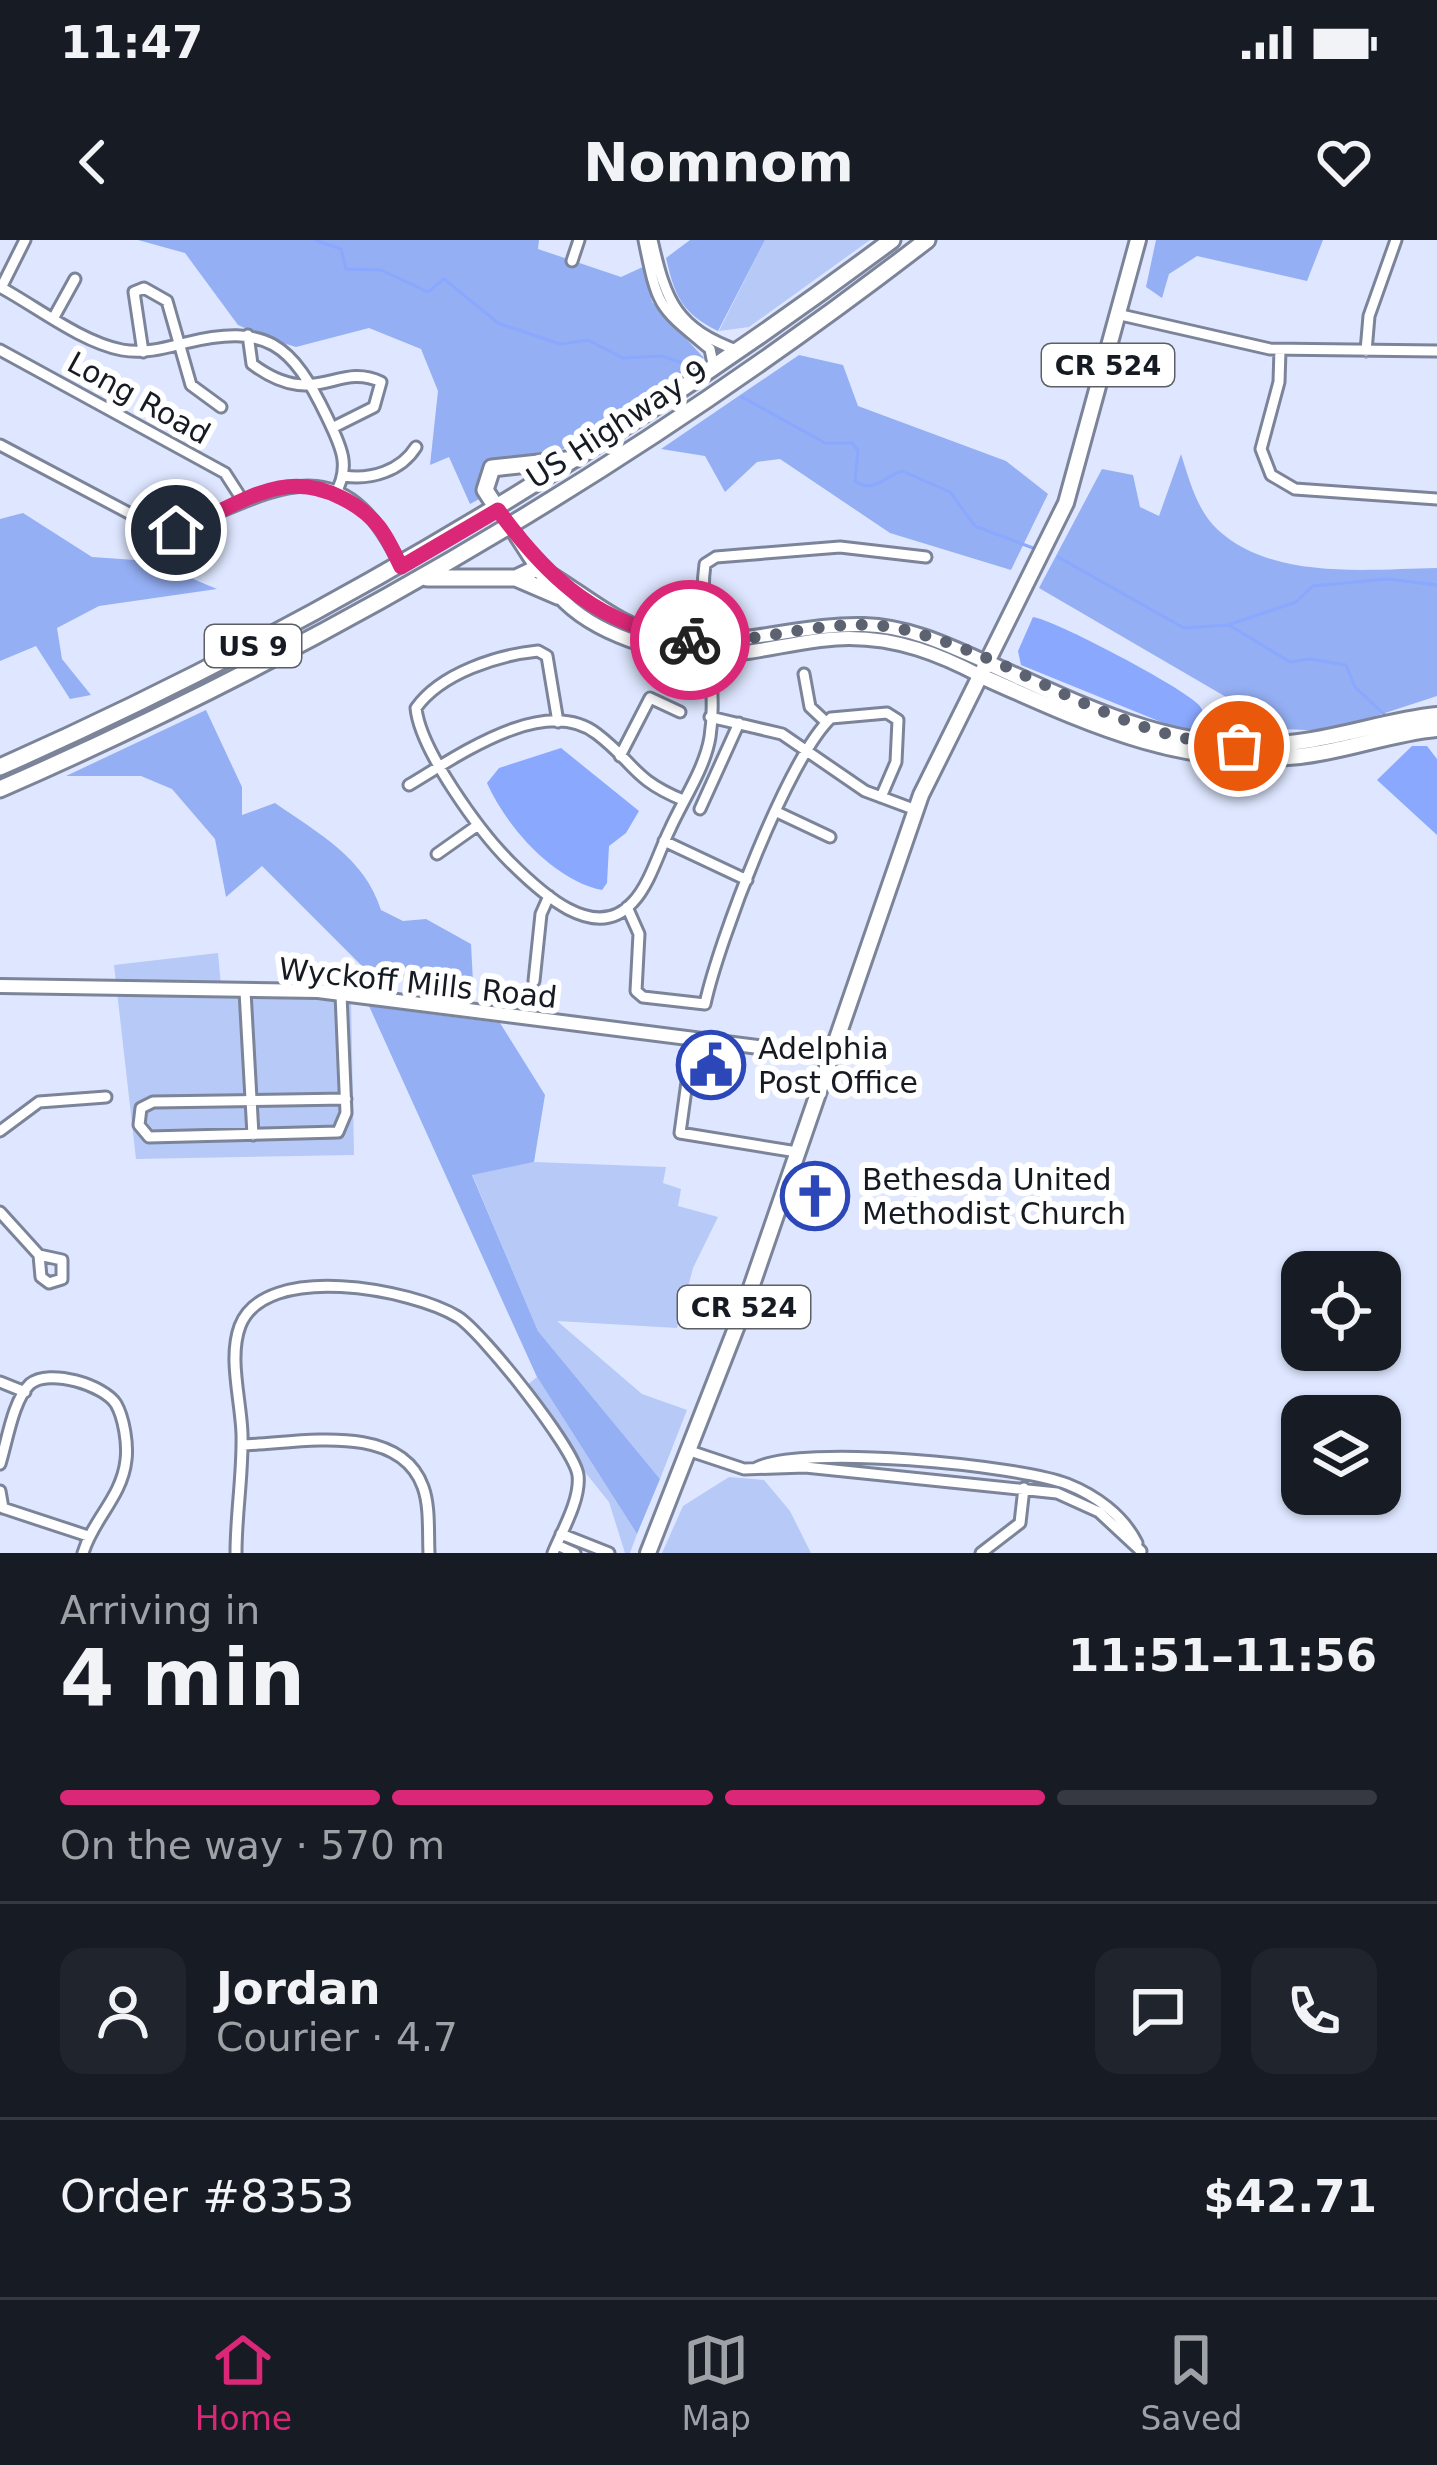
<!DOCTYPE html>
<html lang="en">
<head>
<meta charset="utf-8">
<style>
	body { margin:0; font-family:"DejaVu Sans",sans-serif; background:#20242c; color:#f1f3f6; height:100vh; display:flex; flex-direction:column; font-size:45px; white-space:nowrap }
	* { box-sizing:border-box; margin:0 }
	p { font-size:39px; color:#9ea1a6 }
	.icon { flex:none; width:66px; height:66px; fill:none; stroke:currentColor; stroke-width:2; stroke-linecap:round; stroke-linejoin:round }
	.map { position:relative; height:1313px; overflow:hidden }
	.side { display:flex; flex-direction:column; background:#171b24; flex:1 }
	.side>* { flex:none }
	.fabs { position:absolute; left:1281px; top:1011px; display:grid; gap:24px }
	.fabs a { display:grid; place-items:center; width:120px; height:120px; border-radius:24px; background:#171b24; box-shadow:0 3px 9px #0004; font-size:60px }
	.pin { position:absolute; display:grid; place-items:center; width:102px; height:102px; color:#fff; margin:-51px; border:6px solid #fff; border-radius:50%; box-shadow:0 3px 12px #0007 }
	.courier { position:absolute; display:grid; place-items:center; width:120px; height:120px; margin:-60px; border:9px solid #db2777; border-radius:50%; background:#fff; color:#222; box-shadow:0 3px 15px #0007 }
	.headline em { font-style:normal; font-weight:700 }
	.headline div { display:flex; flex-direction:column-reverse }
	.headline { display:flex; align-items:center; justify-content:space-between; height:204px; padding:0 60px }
	h1 { font-size:78px; font-weight:700; line-height:90px }
	.bar { display:grid; grid-template-columns:repeat(4,1fr); gap:18px 12px; align-content:center; height:144px; padding:0 60px }
	.bar i { height:15px; border-radius:9px; background:#363941 }
	.bar .active { background:#db2777 }
	.bar p { grid-column:span 4 }
	.line { display:flex; align-items:center; gap:30px; padding:0 60px; border-top:3px solid #363941 }
	.line div { flex:1 }
	.round { display:grid; place-items:center; flex:none; width:126px; height:126px; border-radius:24px; background:#20242c }
	.status { display:flex; justify-content:space-between; align-items:center; height:84px; padding:0 60px; background:#171b24; direction:ltr }
	.status svg { height:33px; fill:currentColor }
	header { display:flex; justify-content:space-between; align-items:center; height:156px; padding:0 60px; background:#171b24; font-size:54px; font-weight:700 }
	.menu { display:flex; justify-content:space-around; align-items:center; height:168px; border-top:3px solid #363941; background:#171b24; font-size:33px; color:#9ea1a6 }
	.menu a { display:grid; justify-items:center; gap:6px }
	.menu .active { color:#db2777 }
	.map>svg:first-child { display:block }
	.green { fill:#b6c9f7 }
	.forest { fill:#95aff4 }
	.water { fill:#89a8fe }
	.lines { fill:none; stroke-linecap:round; stroke-linejoin:round }
	.stream { stroke:#89a8fe; stroke-width:3 }
	.street-casing { stroke:#7b8499; stroke-width:15 }
	.secondary-casing { stroke:#7b8499; stroke-width:18 }
	.primary-casing { stroke:#7b8499; stroke-width:20 }
	.highway-casing { stroke:#7b8499; stroke-width:21 }
	.street { stroke:#fff; stroke-width:9 }
	.secondary { stroke:#fff; stroke-width:12 }
	.primary { stroke:#fff; stroke-width:14 }
	.highway { stroke:#fff; stroke-width:15 }
	.done { stroke:#5c626f; stroke-width:12; stroke-dasharray:0 21.6 }
	.route { stroke:#db2777; stroke-width:15 }
	.labels { text-anchor:middle; dominant-baseline:central; stroke-width:12; stroke-linejoin:round; paint-order:stroke }
	.shield { fill:#fff; stroke:#5c5f64; stroke-width:3 }
	.shield-label { font-size:27px; font-weight:bold; fill:#161a22 }
	.street-label { font-size:30px; fill:#161a22; stroke:#fff }
	.poi-label { font-size:30px; fill:#161a22; stroke:#fff; text-anchor:start }
</style>
</head>
<body>
<div class="status"><b>11:47</b><svg viewBox="0 0 49 12"><path d="M0 12V9h3v3zM5 12V6h3v6zM10 12V3h3v9zM15 12V0h3v12zM26 1h20v11H26zM47 4h2v5h-2z"/></svg></div>
<header><svg class="icon" aria-label="back" viewBox="0 0 24 24"><path d="M15 5l-7 7 7 7"/></svg>Nomnom<svg class="icon" aria-label="heart" viewBox="0 0 24 24"><path d="M12 20l-8-8c-3-5 5-10 8-4 3-6 11-1 8 4z"/></svg></header>
<div class="map">
<svg width="1437" height="1313" viewBox="0 0 1437 1313">
	<rect width="100%" height="100%" fill="#dee7ff"/>
	<path class="green" d="M 765,0 L 870,0 L 749,87 L 719,91 Z
		M 218,713 L 222,757 L 351,757 L 354,915 L 136,919 L 114,725 Z
		M 534,922 L 666,927 L 663,943 L 681,949 L 678,966 L 718,977 L 693,1028 L 677,1088 L 557,1081 L 642,1154 L 687,1170 L 660,1239 L 538,1091 L 472,934 Z
		M 537,1137 L 637,1294 L 630,1313 L 625,1313 L 609,1262 L 520,1151 Z
		M 729,1237 L 764,1240 L 790,1271 L 811,1313 L 662,1313 L 683,1266 Z"/>
	<path class="forest" d="M 138,0 L 539,0 L 538,9 L 621,37 L 645,26 L 652,62 L 704,118 L 552,216 L 492,223 L 480,242 L 483,257 L 470,264 L 449,217 L 430,225 L 438,151 L 421,109 L 369,88 L 296,107 L 267,98 L 238,85 L 185,13 Z
		M 690,0 L 765,0 L 718,91 C 682,73 675,57 666,18 Z
		M 1156,0 L 1323,0 L 1307,41 L 1197,16 L 1169,34 L 1162,58 L 1146,47 Z
		M 799,115 L 843,125 L 858,166 L 1006,221 L 1048,254 L 1011,330 L 890,293 L 780,219 L 757,222 L 725,252 L 705,216 L 661,209 Z
		M 1181,214 C 1189,239 1197,271 1218,290 C 1274,341 1368,329 1437,328 L 1437,456 L 1330,491 L 1281,489 L 1039,348 L 1102,229 L 1133,235 L 1140,267 L 1159,276 Z
		M 23,273 L 92,317 L 150,321 L 217,349 L 99,366 L 57,388 L 62,419 L 91,455 L 70,459 L 36,406 L 0,421 L 0,279 Z
		M 206,470 L 242,547 L 242,575 L 275,563 C 319,594 364,617 381,670 L 403,681 L 426,679 L 471,704 L 473,742 L 371,735 L 262,626 L 226,657 L 215,599 L 172,549 L 141,536 L 66,536 Z
		M 369,766 L 500,783 L 545,855 L 534,922 L 472,935 L 538,1091 L 660,1239 L 637,1294 L 537,1137 Z"/>
	<path class="water" d="M 1033,377 C 1053,379 1184,448 1199,465 C 1204,471 1203,474 1204,482 L 1191,490 L 1166,484 L 1021,425 L 1018,411 Z
		M 1412,506 L 1427,506 L 1437,519 L 1437,595 L 1377,540 Z
		M 561,508 L 639,571 L 626,593 L 609,606 L 607,643 L 602,650 C 553,640 506,586 487,543 L 499,528 Z"/>
	<g class="lines">
		<path class="stream" d="M 315,0 L 341,9 L 346,29 L 381,30 L 428,52 L 444,39 L 498,83 L 560,104 L 588,100 L 623,118 L 662,116 L 683,123
			M 742,157 L 825,203 L 852,203 L 858,210 L 855,241 C 875,254 883,237 902,231 L 950,252 L 975,286 L 1033,308
			M 1058,317 L 1184,388 L 1228,385 L 1296,362 L 1313,346 L 1387,339 L 1437,345
			M 1229,385 L 1290,422 L 1310,419 L 1346,425 L 1355,447 L 1387,477"/>
		<g class="street-casing">
			<path id="street" d="M 644,0 C 658,69 658,66 710,109 L 714,129
				M 652,0 C 666,62 676,88 739,111
				M 572,21 L 579,0
				M 0,47 C 37,67 81,102 122,110 C 144,114 165,108 185,103 C 267,83 292,104 327,177 C 340,205 352,225 335,254
				M 1,48 L 25,0
				M 1121,75 L 1270,109 L 1437,111
				M 54,77 L 75,39
				M 248,95 L 252,124 C 315,171 336,121 381,142 L 374,167 L 332,188
				M 0,110 L 225,233 L 243,261
				M 1280,110 L 1279,142 L 1261,209 L 1271,235 L 1295,249 L 1437,259
				M 1366,111 L 1369,76 L 1396,0
				M 143,112 L 134,52 L 144,48 L 167,61 L 191,145 L 221,167
				M 0,205 L 161,290 L 180,289 C 277,249 343,202 401,327
				M 344,236 C 371,240 401,231 416,207
				M 804,434 L 810,467 L 826,482
				M 710,477 L 782,494 L 865,551 L 916,570
				M 558,482 L 547,416 L 538,411 C 498,415 441,433 416,468 C 420,510 480,592 510,622 C 539,651 595,705 633,662 C 650,644 659,611 670,589 C 683,560 705,528 710,497 C 719,439 697,380 705,324 L 716,317 L 840,307 L 926,317
				M 620,516 L 650,458 L 680,472
				M 409,545 C 455,518 544,453 597,494 C 635,523 632,539 683,560
				M 700,569 L 739,483
				M 779,573 L 830,597
				M 664,601 L 747,640
				M 437,614 L 478,585
				M 627,667 L 639,694 L 636,751 L 643,757 L 705,764 C 718,703 788,518 831,478 L 887,473 L 898,480 L 896,522 L 881,557
				M 534,741 L 541,674 L 549,656
				M 245,751 L 253,895
				M 341,754 L 346,873 L 338,892 L 149,897 L 139,885 L 141,868 L 153,862 L 346,859
				M 693,798 L 680,893 L 797,912
				M 0,891 L 39,862 L 106,857
				M 0,972 L 39,1015
				M 39,1015 L 62,1020 L 62,1039 L 49,1043 L 41,1037 Z
				M 0,1142 L 25,1152
				M 242,1205 C 296,1204 399,1180 423,1247 C 430,1266 428,1292 429,1313
				M 690,1211 L 744,1229 L 805,1227 L 1057,1253 L 1099,1272 L 1141,1311
				M 0,1224 C 7,1202 13,1160 30,1144 C 49,1128 104,1145 116,1164 C 124,1178 128,1204 126,1220 C 122,1257 93,1279 83,1313
				M 756,1228 C 801,1204 1017,1225 1067,1244 C 1095,1255 1123,1275 1137,1303
				M 0,1251 L 3,1268
				M 3,1268 L 88,1296
				M 561,1294 L 609,1313
				M 557,1305 L 575,1313
				M 236,1313 C 236,1273 243,1234 242,1194 C 241,1160 228,1118 240,1086 C 265,1021 412,1049 458,1077 C 483,1093 574,1208 578,1235 C 581,1259 562,1291 553,1313
				M 981,1313 L 1020,1283 L 1024,1248"/>
		</g>
		<g class="secondary-casing">
			<path id="secondary" d="M 506,281 C 524,306 538,334 559,356 C 593,394 661,415 711,415 C 757,415 803,398 849,398 C 898,398 939,414 981,436
				M 539,327 C 584,352 616,386 669,397 C 735,410 798,383 864,385 C 908,386 948,405 988,423
				M 0,746 L 318,751 L 829,816"/>
		</g>
		<g class="primary-casing">
			<path id="primary" d="M 988,423 C 1085,467 1180,516 1290,503 C 1340,498 1387,480 1437,475
				M 981,436 C 1087,483 1182,529 1300,516 C 1347,511 1391,493 1437,489
				M 648,1313 L 745,1065 L 921,555 L 1066,263 L 1138,0"/>
		</g>
		<g class="highway-casing">
			<path id="highway" d="M 498,270 L 485,250 L 492,228 L 575,219
				M 427,338 L 516,338 L 558,356
				M 516,338 L 539,327
				M 0,527 C 318,386 613,208 892,0
				M 0,549 C 329,405 642,220 927,0"/>
		</g>
		<use href="#street" class="street"/>
		<use href="#secondary" class="secondary"/>
		<use href="#primary" class="primary"/>
		<use href="#highway" class="highway"/>
	</g>
	<g class="lines">
		<path class="done" d="M 690,400 C 760,407 831,373 901,389 C 1022,417 1106,497 1239,506"/>
		<path class="route" d="M 176,290 C 237,269 279,225 342,258 C 376,275 386,294 401,327 L 498,270 C 550,341 600,386 690,400"/>
	</g>
	<defs>
		<g id="civic-ring" transform="scale(3.45)"><circle r="9.5" fill="#fff" stroke="#2c47b8" stroke-width="1.5"/><path d="M-.6-6.5H3V-4.5H.6V-3L4-1V1h2V6H-6V1h2V-1L-.6-3ZM-1.2 2.5V6h2.4V2.5Z" fill="#2c47b8"/></g>
		<g id="church-ring" transform="scale(3.45)"><circle r="9.5" fill="#fff" stroke="#2c47b8" stroke-width="1.5"/><path d="M-1.2-6h2.4v3.5h3.3v2.4h-3.3V6h-2.4V-.1h-3.3v-2.4h3.3Z" fill="#2c47b8"/></g>
	</defs>
	<g fill-rule="evenodd">
		<use href="#civic-ring" x="711" y="825"/>
		<use href="#church-ring" x="815" y="956"/>
	</g>
	<g class="labels">
		<g class="shield">
			<rect x="1042" y="104" width="132" height="42" rx="9"/>
			<rect x="205" y="385" width="96" height="42" rx="9"/>
			<rect x="678" y="1046" width="132" height="42" rx="9"/>
		</g>
		<g class="shield-label">
			<text x="1108" y="125">CR 524</text>
			<text x="253" y="406">US 9</text>
			<text x="744" y="1067">CR 524</text>
		</g>
		<g class="street-label">
			<text transform="translate(139 158) rotate(29)">Long Road</text>
			<text transform="translate(617 184) rotate(-33)">US Highway 9</text>
			<text transform="translate(418 743) rotate(6)">Wyckoff Mills Road</text>
		</g>
		<g class="poi-label">
			<text x="758" y="808">Adelphia<tspan x="758" dy="34">Post Office</tspan></text>
			<text x="862" y="939">Bethesda United<tspan x="862" dy="34">Methodist Church</tspan></text>
		</g>
	</g>
</svg>
<div class="fabs">
<a><svg class="icon" aria-label="locate" viewBox="0 0 24 24"><circle cx="12" cy="12" r="6"/><path d="M12 2v4M12 18v4M2 12h4M18 12h4"/></svg></a>
<a><svg class="icon" aria-label="layers" viewBox="0 0 24 24"><path d="M12 4l9 5-9 5-9-5zM3 14l9 5 9-5"/></svg></a>
</div>
<div class="pin" style="left:1239px;top:506px;background:#ea580c"><svg class="icon" aria-label="bag" viewBox="0 0 24 24"><path d="M5 8h14l-1 12H6zM9 8a3 3 0 0 1 6 0"/></svg></div>
<div class="pin" style="left:176px;top:290px;background:#1f2937"><svg class="icon" aria-label="home" viewBox="0 0 24 24"><path d="M3 11l9-7 9 7M6 9v11h12V9"/></svg></div>
<div class="courier" style="left:690px;top:400px"><svg class="icon" aria-label="bike" viewBox="0 0 24 24"><circle cx="6" cy="16" r="4"/><circle cx="18" cy="16" r="4"/><path d="M6 16l4-8h5l3 8M10 8l3 8H6M13 5h3"/></svg></div>
</div>
<section class="side">
<div class="headline"><div><h1>4 min</h1><p>Arriving in</p></div><em>11:51–11:56</em></div>
<div class="bar"><i class="active"></i><i class="active"></i><i class="active"></i><i></i><p>On the way · 570 m</p></div>
<div class="line" style="height:216px"><a class="round"><svg class="icon" aria-label="person" viewBox="0 0 24 24"><circle cx="12" cy="8" r="4"/><path d="M4 21q1-7 8-7t8 7"/></svg></a><div><b>Jordan</b><p>Courier · 4.7</p></div><a class="round"><svg class="icon" aria-label="chat" viewBox="0 0 24 24"><path d="M4 5h16v11H9l-5 4z"/></svg></a><a class="round"><svg class="icon" aria-label="phone" viewBox="0 0 24 24"><path d="M5 4h4l2 5-3 2q2 4 5 5l2-3 5 2v4C11 20 4 13 5 4z"/></svg></a></div>
<div class="line" style="height:156px"><div>Order #8353</div><b>$42.71</b></div>
</section>
<nav class="menu">
<a class="active"><svg class="icon" aria-label="home" viewBox="0 0 24 24"><path d="M3 11l9-7 9 7M6 9v11h12V9"/></svg>Home</a>
<a><svg class="icon" aria-label="map" viewBox="0 0 24 24"><path d="M3 6l6-2 6 2 6-2v14l-6 2-6-2-6 2zM9 4v14M15 6v14"/></svg>Map</a>
<a><svg class="icon" aria-label="saved" viewBox="0 0 24 24"><path d="M7 4h10v16l-5-4-5 4z"/></svg>Saved</a>
</nav>
</body>
</html>
